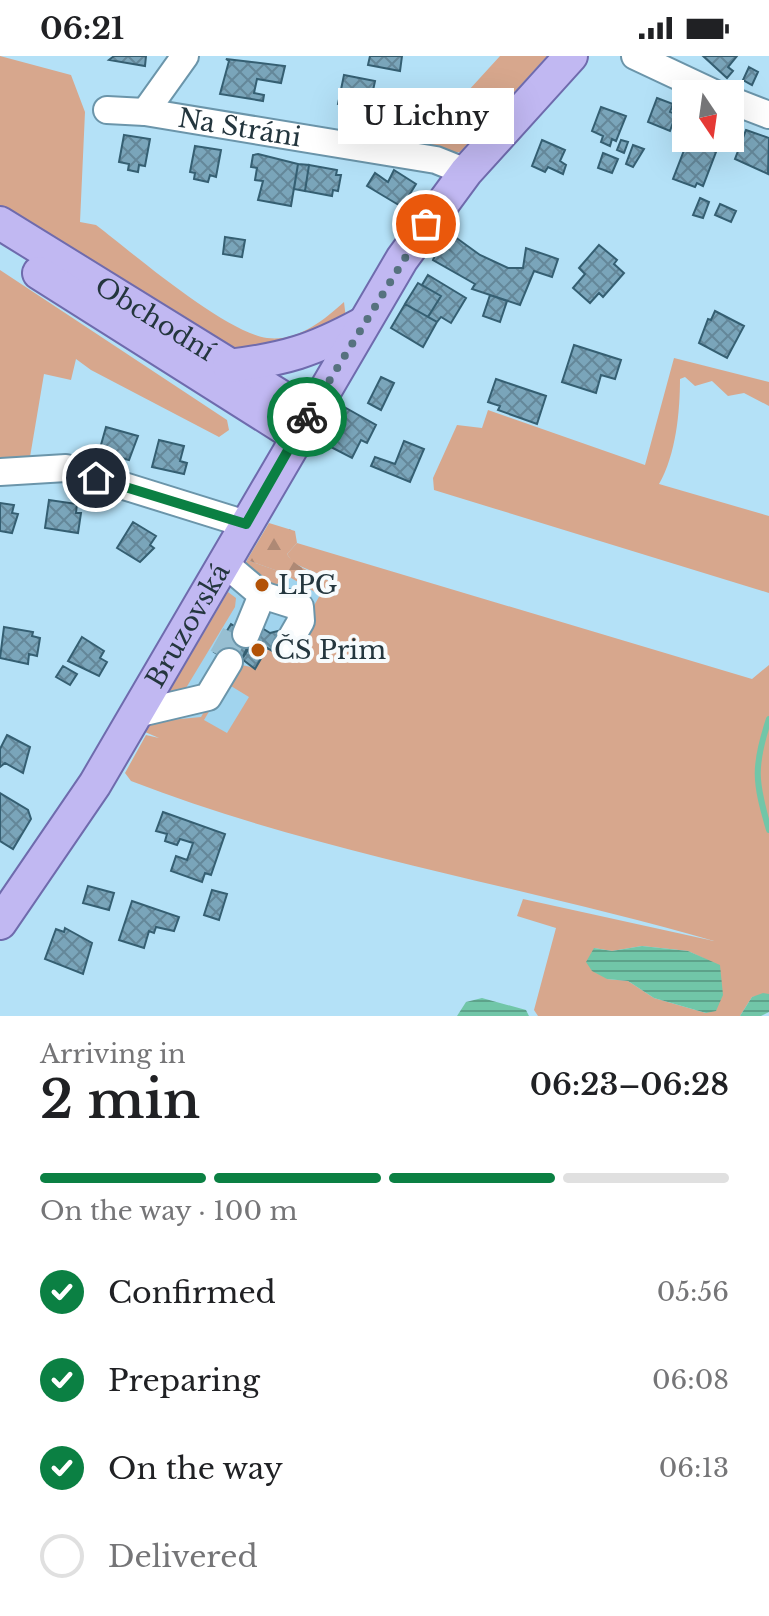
<!DOCTYPE html>
<html lang="en">
<head>
<meta charset="utf-8">
<style>
	body { margin:0; font-family:"Libre Baskerville",serif; background:#f2f2f2; color:#202124; height:100vh; display:flex; flex-direction:column; font-size:30px; white-space:nowrap }
	* { box-sizing:border-box; margin:0 }
	p { font-size:26px; color:#757577 }
	.icon { flex:none; width:44px; height:44px; fill:none; stroke:currentColor; stroke-width:2; stroke-linecap:round; stroke-linejoin:round }
	.map { position:relative; height:960px; overflow:hidden }
	.sheet { display:flex; flex-direction:column; background:#fff; flex:1 }
	.sheet>* { flex:none }
	.needle { width:52px; rotate:167deg }
	.controls { position:absolute; left:672px; top:24px; display:grid; gap:16px }
	.controls a { display:grid; place-items:center; width:72px; height:72px; border-radius:0px; background:#fff; box-shadow:0 8px 32px #0002; font-size:40px }
	.pin { position:absolute; display:grid; place-items:center; width:68px; height:68px; color:#fff; margin:-34px; border:4px solid #fff; border-radius:50%; box-shadow:0 2px 8px #0007 }
	.courier { position:absolute; display:grid; place-items:center; width:80px; height:80px; margin:-40px; border:6px solid #0b8043; border-radius:50%; background:#fff; color:#222; box-shadow:0 2px 10px #0007 }
	.bubble { position:absolute; height:56px; border-radius:0px; background:#fff; box-shadow:0 8px 32px #0002; font-size:26px; font-weight:600; line-height:56px; text-align:center }
	.headline em { font-style:normal; font-weight:600 }
	.headline div { display:flex; flex-direction:column-reverse }
	.headline { display:flex; align-items:center; justify-content:space-between; height:136px; padding:0 40px }
	h1 { font-size:52px; font-weight:600; line-height:60px }
	.bar { display:grid; grid-template-columns:repeat(4,1fr); gap:12px 8px; align-content:center; height:96px; padding:0 40px }
	.bar i { height:10px; border-radius:6px; background:#e0e0e0 }
	.bar .selected { background:#0b8043 }
	.bar p { grid-column:span 4 }
	ol { padding:0 40px; list-style:none }
	li { display:flex; align-items:center; gap:24px; height:88px }
	li p { margin-inline-start:auto }
	li .icon { padding:8px; border-radius:50%; background:#0b8043; color:#fff; stroke-width:4 }
	li:last-child { color:#757577 }
	li i { width:44px; height:44px; border:4px solid #e0e0e0; border-radius:50% }
	.status { display:flex; justify-content:space-between; align-items:center; height:56px; padding:0 40px; background:#fff; direction:ltr }
	.status svg { height:22px; fill:currentColor }
	.map>svg:first-child { display:block }
	.built { fill:#a1d4ee }
	.green { fill:#d7a78d; fill-rule:evenodd }
	.forest { fill:url(#forest-firs) }
	.water { fill:url(#water-rules) }
	.lines { fill:none; stroke-linecap:round; stroke-linejoin:round }
	.stream { stroke:#71c6a8; stroke-width:6 }
	.building { fill:url(#building-cross-hatch); stroke:#355f72; stroke-width:2 }
	.minor-tunnel { stroke:#97bfd2; stroke-width:26; stroke-dasharray:26 13; stroke-linecap:butt }
	.minor-casing { stroke:#6b95aa; stroke-width:30 }
	.major-casing { stroke:#6f6bad; stroke-width:36 }
	.minor { stroke:#fff; stroke-width:26 }
	.major { stroke:#c1b8f2; stroke-width:32 }
	.done { stroke:#56727f; stroke-width:8; stroke-dasharray:0 14.4 }
	.route { stroke:#0b8043; stroke-width:10 }
	.poi-dot { fill:#b25207; stroke:#f7fbfd; stroke-width:3 }
	.labels { text-anchor:middle; dominant-baseline:central; stroke-width:8; stroke-linejoin:round; paint-order:stroke }
	.street-label { font-size:26px; fill:#24363e; stroke:#f7fbfd }
	.poi-label { font-size:26px; fill:#24363e; stroke:#f7fbfd; text-anchor:start }
</style>
</head>
<body>
<div class="status"><b>06:21</b><svg viewBox="0 0 49 12"><path d="M0 12V9h3v3zM5 12V6h3v6zM10 12V3h3v9zM15 12V0h3v12zM26 1h20v11H26zM47 4h2v5h-2z"/></svg></div>
<div class="map">
<svg width="769" height="960" viewBox="0 0 769 960">
	<defs>
		<pattern id="forest-firs" width="22" height="20" patternUnits="userSpaceOnUse" patternTransform="scale(2)"><rect width="22" height="20" fill="#d7a78d"/><path d="M5 1l3.5 6h-7zM16 11l3.5 6h-7z" fill="#ae8975"/></pattern>
		<pattern id="water-rules" width="6" height="5" patternUnits="userSpaceOnUse" patternTransform="scale(2)"><rect width="6" height="5" fill="#71c6a8"/><path d="M0 2.5h6" fill="none" stroke="#5da28a"/></pattern>
		<pattern id="building-cross-hatch" width="8" height="8" patternUnits="userSpaceOnUse" patternTransform="scale(2)"><rect width="8" height="8" fill="#7aa5ba"/><path d="M0 0l8 8M0 8l8-8" fill="none" stroke="#648799"/></pattern>
	</defs>
	<rect width="100%" height="100%" fill="#b4e1f7"/>
	<path class="built" d="M 247,504 L 329,533 L 240,684 L 150,666 Z"/>
	<path class="green" d="M 0,0 L 71,19 L 85,56 L 80,166 L 96,169 C 134,198 223,275 267,282 C 297,286 323,265 344,246 L 346,263 L 310,287 L 238,297 L 0,153 Z
		M 500,0 L 547,0 L 460,96 L 439,99 L 426,81 Z
		M 0,214 L 227,364 L 229,374 L 219,381 L 91,314 L 76,303 L 71,324 L 44,318 L 30,401 L 0,402 Z
		M 674,302 L 769,326 L 769,350 L 744,337 L 728,340 L 712,325 L 695,330 L 685,321 L 680,323 C 680,355 676,399 659,428 L 769,460 L 769,537 L 434,434 L 433,422 L 457,369 L 482,372 L 488,354 L 645,409 Z
		M 297,487 L 752,623 L 769,609 L 769,938 L 752,941 L 740,960 L 538,960 L 534,954 L 556,872 L 517,860 L 523,843 L 714,885 C 521,829 319,798 131,725 L 125,717 L 146,679 L 159,682 L 145,676 L 150,666 L 201,661 L 233,607 L 255,612 L 267,592 L 286,599 L 320,539 L 286,519 L 273,532 L 264,529 L 267,523 L 263,521 L 259,526 L 245,509 L 247,504 L 329,533 L 333,545 L 330,523 L 293,507 L 287,498 ZM 226,627 L 249,641 L 227,677 L 204,664 ZM 642,890 L 688,895 L 703,902 L 706,957 L 654,942 L 628,925 L 607,923 L 594,892 L 612,895 Z
		M 228,536 L 236,542 L 235,551 L 186,632 L 180,638 L 172,639 L 169,636 Z"/>
	<path class="forest" d="M 269,467 L 295,475 L 297,487 L 287,498 C 298,516 323,516 337,532 L 333,545 L 326,547 L 323,543 L 328,533 L 247,504 Z"/>
	<path class="water" d="M 642,890 L 688,895 L 720,909 L 723,939 L 716,955 L 706,957 L 654,942 L 628,925 L 607,923 L 592,915 L 586,906 L 594,892 L 612,895 Z
		M 763,937 L 769,938 L 769,956 L 761,960 L 740,960 L 752,941 Z
		M 482,942 L 526,954 L 529,960 L 457,960 L 466,946 Z"/>
	<g class="lines">
		<path class="stream" d="M 769,663 C 753,711 755,726 769,774"/>
	</g>
	<path class="building" d="M 114,0 L 146,0 L 145,10 L 109,4 Z
		M 370,0 L 402,0 L 400,15 L 368,9 Z
		M 703,0 L 737,0 L 728,11 L 733,15 L 727,22 Z
		M 226,3 L 285,10 L 281,27 L 257,23 L 254,37 L 264,39 L 263,45 L 220,38 L 229,5 Z
		M 749,11 L 758,16 L 752,29 L 743,24 Z
		M 344,19 L 375,25 L 368,58 L 368,54 L 352,51 L 350,54 L 351,51 L 338,48 Z
		M 657,42 L 673,48 L 670,56 L 676,58 L 670,75 L 648,66 Z
		M 601,51 L 626,60 L 616,85 L 612,83 L 610,90 L 601,86 L 603,80 L 592,75 Z
		M 746,74 L 769,82 L 768,118 L 735,103 Z
		M 124,79 L 150,83 L 145,110 L 139,109 L 138,116 L 128,114 L 129,108 L 119,106 Z
		M 542,84 L 565,94 L 560,105 L 566,109 L 563,118 L 548,111 L 545,116 L 532,110 Z
		M 621,84 L 628,86 L 624,97 L 617,94 Z
		M 688,84 L 716,96 L 703,130 L 697,127 L 695,131 L 673,123 Z
		M 633,89 L 644,93 L 633,111 L 626,108 Z
		M 195,90 L 221,94 L 216,121 L 210,119 L 208,126 L 194,123 L 195,117 L 190,116 Z
		M 603,97 L 618,103 L 612,117 L 598,112 Z
		M 258,98 L 298,108 L 291,150 L 258,144 L 263,125 L 255,124 L 257,112 L 251,111 L 253,99 Z
		M 298,108 L 309,109 L 305,135 L 294,133 Z
		M 309,109 L 337,114 L 336,119 L 341,119 L 338,135 L 333,134 L 332,140 L 305,135 Z
		M 394,114 L 416,128 L 402,151 L 367,130 L 375,117 L 388,126 Z
		M 700,142 L 709,146 L 703,162 L 693,159 Z
		M 720,148 L 736,155 L 731,166 L 715,159 Z
		M 451,178 L 480,199 L 508,212 L 523,212 L 526,192 L 558,203 L 552,221 L 534,215 L 520,249 L 472,233 L 475,228 L 433,204 L 440,187 L 443,190 Z
		M 225,181 L 245,184 L 242,201 L 223,198 Z
		M 599,189 L 617,204 L 614,208 L 624,217 L 603,241 L 599,237 L 590,247 L 573,232 L 585,218 L 579,212 Z
		M 428,219 L 466,242 L 451,267 L 441,261 L 437,266 L 428,261 L 441,240 L 422,229 Z
		M 418,227 L 441,240 L 428,261 L 405,248 Z
		M 490,239 L 507,245 L 500,266 L 483,260 Z
		M 405,248 L 437,266 L 423,291 L 391,272 Z
		M 715,255 L 744,270 L 727,302 L 699,287 L 708,263 L 711,264 Z
		M 574,289 L 621,304 L 615,323 L 601,319 L 596,337 L 562,326 Z
		M 381,321 L 394,327 L 381,354 L 368,347 Z
		M 496,323 L 546,340 L 537,368 L 498,354 L 500,350 L 488,346 Z
		M 346,352 L 376,369 L 367,387 L 361,384 L 352,402 L 327,389 Z
		M 106,371 L 138,380 L 129,404 L 99,396 Z
		M 159,384 L 184,390 L 180,405 L 187,407 L 184,418 L 152,411 Z
		M 404,385 L 424,393 L 410,426 L 371,410 L 375,401 L 395,408 Z
		M 49,444 L 77,448 L 76,457 L 81,457 L 78,477 L 45,472 Z
		M 0,447 L 14,449 L 12,457 L 18,458 L 12,477 L 0,475 Z
		M 133,466 L 156,480 L 150,489 L 154,492 L 140,506 L 117,492 Z
		M 231,568 L 256,583 L 249,588 L 238,611 L 214,596 Z
		M 4,571 L 33,576 L 32,580 L 40,582 L 37,600 L 29,598 L 28,608 L 0,602 Z
		M 262,572 L 270,577 L 282,574 L 284,602 L 267,592 L 255,613 L 242,603 Z
		M 82,581 L 104,595 L 100,602 L 107,606 L 99,620 L 68,605 Z
		M 63,610 L 77,618 L 70,629 L 56,621 Z
		M 7,679 L 30,691 L 23,717 L 5,707 L 0,711 L 0,693 Z
		M 0,737 L 28,754 L 31,763 L 13,793 L 0,785 Z
		M 163,756 L 225,778 L 211,819 L 205,817 L 202,826 L 171,815 L 176,800 L 187,804 L 193,787 L 180,783 L 177,789 L 165,785 L 167,778 L 156,775 Z
		M 88,830 L 114,837 L 109,854 L 83,847 Z
		M 212,834 L 227,838 L 219,864 L 204,859 Z
		M 132,845 L 179,861 L 174,875 L 156,871 L 154,877 L 149,875 L 144,892 L 119,884 Z
		M 65,872 L 92,887 L 83,918 L 45,903 L 56,873 L 64,876 Z"/>
	<g class="lines">
		<path class="minor-tunnel" d="M 222,601 L 238,572"/>
		<g class="minor-casing">
			<g id="minor">
				<path d="M 635,0 L 716,38"/>
				<path d="M 730,44 L 769,59"/>
				<path id="s1" d="M 107,54 L 145,56 L 436,104 L 466,116"/>
				<path d="M 145,56 L 185,0"/>
				<path d="M 0,416 L 66,412 L 246,468"/>
				<path d="M 223,506 L 262,539 L 246,578"/>
				<path d="M 262,539 L 300,551 L 301,565 L 286,591"/>
				<path d="M 136,658 L 208,641 L 229,606"/>
			</g>
		</g>
		<g class="major-casing">
			<g id="major">
				<path id="s2" d="M 0,167 L 309,358"/>
				<path d="M 39,217 L 297,380"/>
				<path d="M 229,310 C 285,303 312,295 362,268"/>
				<path id="s3" d="M 0,867 L 95,728 L 402,203 L 466,116 L 571,0"/>
			</g>
		</g>
		<use href="#minor" class="minor"/>
		<use href="#major" class="major"/>
	</g>
	<g class="lines">
		<path class="done" d="M 307,361 L 426,168"/>
		<path class="route" d="M 96,422 L 246,468 L 307,361"/>
	</g>
	<g class="poi-dot">
		<circle cx="262" cy="529" r="8"/>
		<circle cx="258" cy="594" r="8"/>
	</g>
	<g class="labels">
		<g class="street-label">
			<text stroke="none"><textPath href="#s1" startOffset="134">Na Stráni</textPath></text>
			<text stroke="none"><textPath href="#s2" startOffset="182">Obchodní</textPath></text>
			<text stroke="none"><textPath href="#s3" startOffset="352">Bruzovská</textPath></text>
		</g>
		<g class="poi-label">
			<text x="278" y="529">LPG</text>
			<text x="274" y="594">ČS Prim</text>
		</g>
	</g>
</svg>
<div class="controls">
<a><svg class="needle" viewBox="-14 -14 28 28"><path d="M0-13l5 13h-10z" fill="#e53935"/><path d="M0 13l5-13h-10z" fill="#757577"/></svg></a>
</div>
<div class="pin" style="left:426px;top:168px;background:#ea580c"><svg class="icon" aria-label="bag" viewBox="0 0 24 24"><path d="M5 8h14l-1 12H6zM9 8a3 3 0 0 1 6 0"/></svg></div>
<div class="pin" style="left:96px;top:422px;background:#1f2937"><svg class="icon" aria-label="home" viewBox="0 0 24 24"><path d="M3 11l9-7 9 7M6 9v11h12V9"/></svg></div>
<div class="courier" style="left:307px;top:361px"><svg class="icon" aria-label="bike" viewBox="0 0 24 24"><circle cx="6" cy="16" r="4"/><circle cx="18" cy="16" r="4"/><path d="M6 16l4-8h5l3 8M10 8l3 8H6M13 5h3"/></svg></div>
<div class="bubble" style="left:338px;top:32px;width:176px">U Lichny</div>
</div>
<section class="sheet">
<div class="headline"><div><h1>2 min</h1><p>Arriving in</p></div><em>06:23–06:28</em></div>
<div class="bar"><i class="selected"></i><i class="selected"></i><i class="selected"></i><i></i><p>On the way · 100 m</p></div>
<ol>
<li><svg class="icon" aria-label="check" viewBox="0 0 24 24"><path d="M5 12l5 5 9-10"/></svg>Confirmed<p>05:56</p></li>
<li><svg class="icon" aria-label="check" viewBox="0 0 24 24"><path d="M5 12l5 5 9-10"/></svg>Preparing<p>06:08</p></li>
<li><svg class="icon" aria-label="check" viewBox="0 0 24 24"><path d="M5 12l5 5 9-10"/></svg>On the way<p>06:13</p></li>
<li><i></i>Delivered</li>
</ol>
</section>
</body>
</html>
